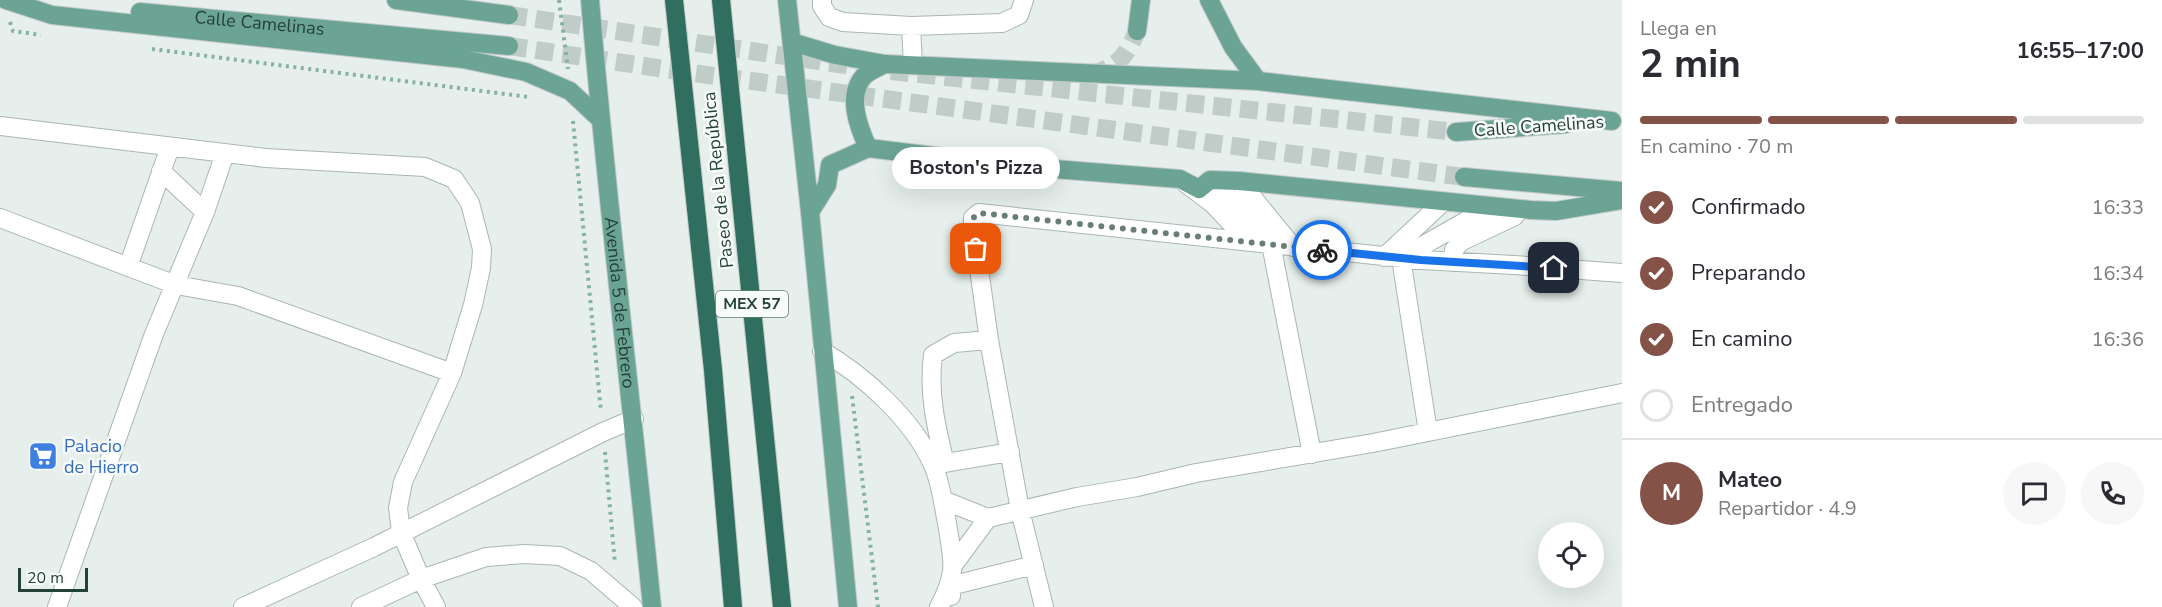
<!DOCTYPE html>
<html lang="es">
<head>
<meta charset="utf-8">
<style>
	body { margin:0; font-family:"Nunito Sans",sans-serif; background:#f7f7f7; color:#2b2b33; height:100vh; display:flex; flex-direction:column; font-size:22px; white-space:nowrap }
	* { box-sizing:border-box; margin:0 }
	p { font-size:20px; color:#7c7c81 }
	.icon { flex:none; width:33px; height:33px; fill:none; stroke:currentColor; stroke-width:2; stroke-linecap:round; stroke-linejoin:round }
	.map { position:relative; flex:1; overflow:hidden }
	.panel { display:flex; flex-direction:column; background:#fff; width:540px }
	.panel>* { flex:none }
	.tools { position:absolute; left:1538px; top:522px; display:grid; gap:12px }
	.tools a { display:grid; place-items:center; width:66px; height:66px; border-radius:50%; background:#fff; box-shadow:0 6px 24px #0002; font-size:30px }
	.scale { position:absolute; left:18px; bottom:15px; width:70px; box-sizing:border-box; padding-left:6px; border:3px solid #244139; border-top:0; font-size:16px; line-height:21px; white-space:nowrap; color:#244139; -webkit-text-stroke:4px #f7fbf9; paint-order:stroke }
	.pin { position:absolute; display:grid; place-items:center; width:51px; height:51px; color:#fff; margin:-26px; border-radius:12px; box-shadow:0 3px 9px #0006 }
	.courier { position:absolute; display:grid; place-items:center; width:60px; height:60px; margin:-30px; border:4px solid #1a73e8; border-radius:50%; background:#fff; color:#222; box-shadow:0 2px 8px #0007 }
	.bubble { position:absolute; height:42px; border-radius:21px; background:#fff; box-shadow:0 6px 24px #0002; font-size:20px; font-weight:700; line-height:42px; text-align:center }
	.head em { font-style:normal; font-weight:700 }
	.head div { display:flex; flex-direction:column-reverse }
	.head { display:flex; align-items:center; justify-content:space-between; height:102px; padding:0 18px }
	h1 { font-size:39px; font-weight:700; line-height:45px }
	.bar { display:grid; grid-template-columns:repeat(4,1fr); gap:9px 6px; align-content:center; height:72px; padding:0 18px }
	.bar i { height:8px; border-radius:4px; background:#e1e1e2 }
	.bar .active { background:#855248 }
	.bar p { grid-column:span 4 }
	.line { display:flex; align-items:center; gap:15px; padding:0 18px; border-top:2px solid #e1e1e2 }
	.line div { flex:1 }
	.round { display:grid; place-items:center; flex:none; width:63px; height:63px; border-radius:32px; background:#f7f7f7 }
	ol { padding:0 18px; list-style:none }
	li { display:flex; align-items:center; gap:18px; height:66px }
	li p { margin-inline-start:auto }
	li .icon { padding:6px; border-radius:50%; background:#855248; color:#fff; stroke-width:4 }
	li:last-child { color:#7c7c81 }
	li i { width:33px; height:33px; border:3px solid #e1e1e2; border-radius:50% }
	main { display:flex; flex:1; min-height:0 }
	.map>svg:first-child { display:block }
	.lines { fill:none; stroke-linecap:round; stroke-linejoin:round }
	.major-tunnel { stroke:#bfccc7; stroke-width:18; stroke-dasharray:18 9; stroke-linecap:butt }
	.minor-casing { stroke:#a8b7b2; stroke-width:20 }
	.major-casing { stroke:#c2cac8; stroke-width:20 }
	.highway-casing { stroke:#c2cac8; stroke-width:20 }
	.path { stroke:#86b2a4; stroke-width:4; stroke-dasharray:3 4.5; stroke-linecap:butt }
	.minor { stroke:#fff; stroke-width:18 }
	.major { stroke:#6ba494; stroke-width:18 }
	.highway { stroke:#306e60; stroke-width:18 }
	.done { stroke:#687e77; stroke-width:6; stroke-dasharray:0 10.8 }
	.route { stroke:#1a73e8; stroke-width:8 }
	.labels { text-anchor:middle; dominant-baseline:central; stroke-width:5; stroke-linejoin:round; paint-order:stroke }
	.shield { fill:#f7fbf9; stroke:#637973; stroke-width:1.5 }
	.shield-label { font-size:16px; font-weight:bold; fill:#244139 }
	.street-label { font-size:18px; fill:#244139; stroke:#f7fbf9 }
	.shop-label { font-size:18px; fill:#366cbe; stroke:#f7fbf9; text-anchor:start }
</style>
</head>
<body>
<main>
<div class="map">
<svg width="1622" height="607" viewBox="0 0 1622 607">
	<rect width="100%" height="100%" fill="#e6efeb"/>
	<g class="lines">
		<path class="major-tunnel" d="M 509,15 L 852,66
			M 509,46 L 678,71 L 1464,177
			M 891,71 L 1456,132
			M 1091,75 C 1118,66 1126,57 1137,31"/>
		<g class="minor-casing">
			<path id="minor" d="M 822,0 L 822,6 L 829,17 L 843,22 L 911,26 L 1002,23 L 1019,15 L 1024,0
				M 911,26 L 913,65
				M 0,126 L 266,158 L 425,167 L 454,179 L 470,203 L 482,249 L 481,268 L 473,305 L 452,373 L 403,482 L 398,508 L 401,532 L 421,579 L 436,607
				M 161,171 L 205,212
				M 1210,180 L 1235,203 L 1271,244 L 1312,454
				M 1239,181 L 1293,247
				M 1184,182 L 1213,204 L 1249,242
				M 0,218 L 176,285 L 238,296 L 452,373
				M 1384,257 L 1443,202
				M 1452,262 L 1454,250 L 1460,242 L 1515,216
				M 128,267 L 170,147
				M 989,340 L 1020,510 L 1044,607
				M 822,351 C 865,376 913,420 933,465 C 941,483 943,503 947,523 C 953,562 958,571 939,607
				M 1428,432 L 1401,258 L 1466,221 L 1504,208
				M 945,463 C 936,427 928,392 933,355 L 954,343 L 989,340 L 973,226 L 973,218 L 979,213 L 1421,260 L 1514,265 L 1622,273
				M 933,465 L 1010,452
				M 943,500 L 988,518 L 1077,497 L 1137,487 L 1196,473 L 1373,443 L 1622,393
				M 954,564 L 988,518
				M 951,596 L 950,586 L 1034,565
				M 57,607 L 154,334 L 205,212 L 225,153
				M 243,607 L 374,547 L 603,432 L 634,419
				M 361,607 L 421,579 L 486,557 L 524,554 L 560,556 L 591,571 L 633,607"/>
		</g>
		<g class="major-casing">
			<g id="major">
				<path d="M 6,0 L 52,15 L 463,59 L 526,72 L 570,91 L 600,119"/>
				<path d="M 396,0 L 509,15"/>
				<path id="s1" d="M 590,0 C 607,203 632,405 652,607"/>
				<path d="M 787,0 L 810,212 L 848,607"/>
				<path d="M 1209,0 L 1233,47 L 1258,81"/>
				<path id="s2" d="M 140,12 L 509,46"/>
				<path d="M 1137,31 L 1141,0"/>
				<path d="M 792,42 L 835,55 L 885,64 L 1258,81 L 1612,121"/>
				<path d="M 1456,132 L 1566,124"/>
				<path d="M 868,148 C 859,128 846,96 864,76 C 869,71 879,67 885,64"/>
				<path d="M 1464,177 L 1622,191"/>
				<path d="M 810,212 L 827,185 L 830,165 L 868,148 L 1016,166 L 1180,179 L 1199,189 L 1210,180 L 1239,181 L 1531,210 L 1556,211 L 1622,200"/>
			</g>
		</g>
		<g class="highway-casing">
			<path id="highway" d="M 674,0 L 713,370 L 733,607
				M 721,0 L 782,607"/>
		</g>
		<path class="path" d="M 559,0 L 568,69
			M 10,22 L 13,31 L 41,35
			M 152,49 L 529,97
			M 573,121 L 601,412
			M 852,396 L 878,607
			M 605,452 L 615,564"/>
		<use href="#minor" class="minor"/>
		<use href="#major" class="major"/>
		<use href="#highway" class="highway"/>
	</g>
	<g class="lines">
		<path class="done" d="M 976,249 L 973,218 L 979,213 L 1322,250"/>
		<path class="route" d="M 1322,250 L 1421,260 L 1554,268"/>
	</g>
	<defs>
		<g id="supermarket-square" transform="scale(1.5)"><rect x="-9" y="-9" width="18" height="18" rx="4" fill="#3f7fe0" stroke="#f7fbf9"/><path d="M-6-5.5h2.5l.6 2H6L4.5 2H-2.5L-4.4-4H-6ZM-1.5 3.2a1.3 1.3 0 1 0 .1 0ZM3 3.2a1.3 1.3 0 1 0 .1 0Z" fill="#fff"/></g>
	</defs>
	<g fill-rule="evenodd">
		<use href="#supermarket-square" x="43" y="456"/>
	</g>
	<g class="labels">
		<rect class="shield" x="716" y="291" width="72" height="26" rx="4.5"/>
		<g class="shield-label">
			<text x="752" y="304">MEX 57</text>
		</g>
		<g class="street-label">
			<text stroke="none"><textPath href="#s2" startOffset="120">Calle Camelinas</textPath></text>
			<text transform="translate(1539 126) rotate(-4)">Calle Camelinas</text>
			<text transform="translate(718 180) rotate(-96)">Paseo de la República</text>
			<text stroke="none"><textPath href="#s1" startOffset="304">Avenida 5 de Febrero</textPath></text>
		</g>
		<g class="shop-label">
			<text x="64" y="446">Palacio<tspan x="64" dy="21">de Hierro</tspan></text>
		</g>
	</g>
</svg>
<div class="tools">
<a><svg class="icon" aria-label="locate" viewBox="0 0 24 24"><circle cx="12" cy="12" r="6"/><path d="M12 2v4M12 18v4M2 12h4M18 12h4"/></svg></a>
</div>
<div class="scale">20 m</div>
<div class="pin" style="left:976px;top:249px;background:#ea580c"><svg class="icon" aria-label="bag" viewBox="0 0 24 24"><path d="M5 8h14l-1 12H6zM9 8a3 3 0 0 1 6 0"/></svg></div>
<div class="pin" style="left:1554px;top:268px;background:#1f2937"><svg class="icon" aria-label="home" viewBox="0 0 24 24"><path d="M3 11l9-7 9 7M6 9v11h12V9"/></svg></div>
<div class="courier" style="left:1322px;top:250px"><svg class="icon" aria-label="bike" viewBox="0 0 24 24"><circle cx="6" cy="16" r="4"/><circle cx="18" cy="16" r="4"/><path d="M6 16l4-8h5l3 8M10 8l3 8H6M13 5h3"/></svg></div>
<div class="bubble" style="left:892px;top:147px;width:168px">Boston's Pizza</div>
</div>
<section class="panel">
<div class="head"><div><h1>2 min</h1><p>Llega en</p></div><em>16:55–17:00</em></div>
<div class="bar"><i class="active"></i><i class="active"></i><i class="active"></i><i></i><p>En camino · 70 m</p></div>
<ol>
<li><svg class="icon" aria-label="check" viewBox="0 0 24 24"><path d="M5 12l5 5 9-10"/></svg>Confirmado<p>16:33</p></li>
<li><svg class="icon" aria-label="check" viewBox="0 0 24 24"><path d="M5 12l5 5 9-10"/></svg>Preparando<p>16:34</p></li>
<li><svg class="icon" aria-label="check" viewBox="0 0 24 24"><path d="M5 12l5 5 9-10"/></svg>En camino<p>16:36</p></li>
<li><i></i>Entregado</li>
</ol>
<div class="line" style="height:108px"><b class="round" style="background:#855248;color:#fff">M</b><div><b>Mateo</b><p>Repartidor · 4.9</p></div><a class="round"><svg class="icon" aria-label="chat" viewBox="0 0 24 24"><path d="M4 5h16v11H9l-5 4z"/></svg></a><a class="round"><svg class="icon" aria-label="phone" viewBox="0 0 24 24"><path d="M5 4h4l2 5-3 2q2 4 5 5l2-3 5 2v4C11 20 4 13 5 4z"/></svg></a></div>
</section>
</main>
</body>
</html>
